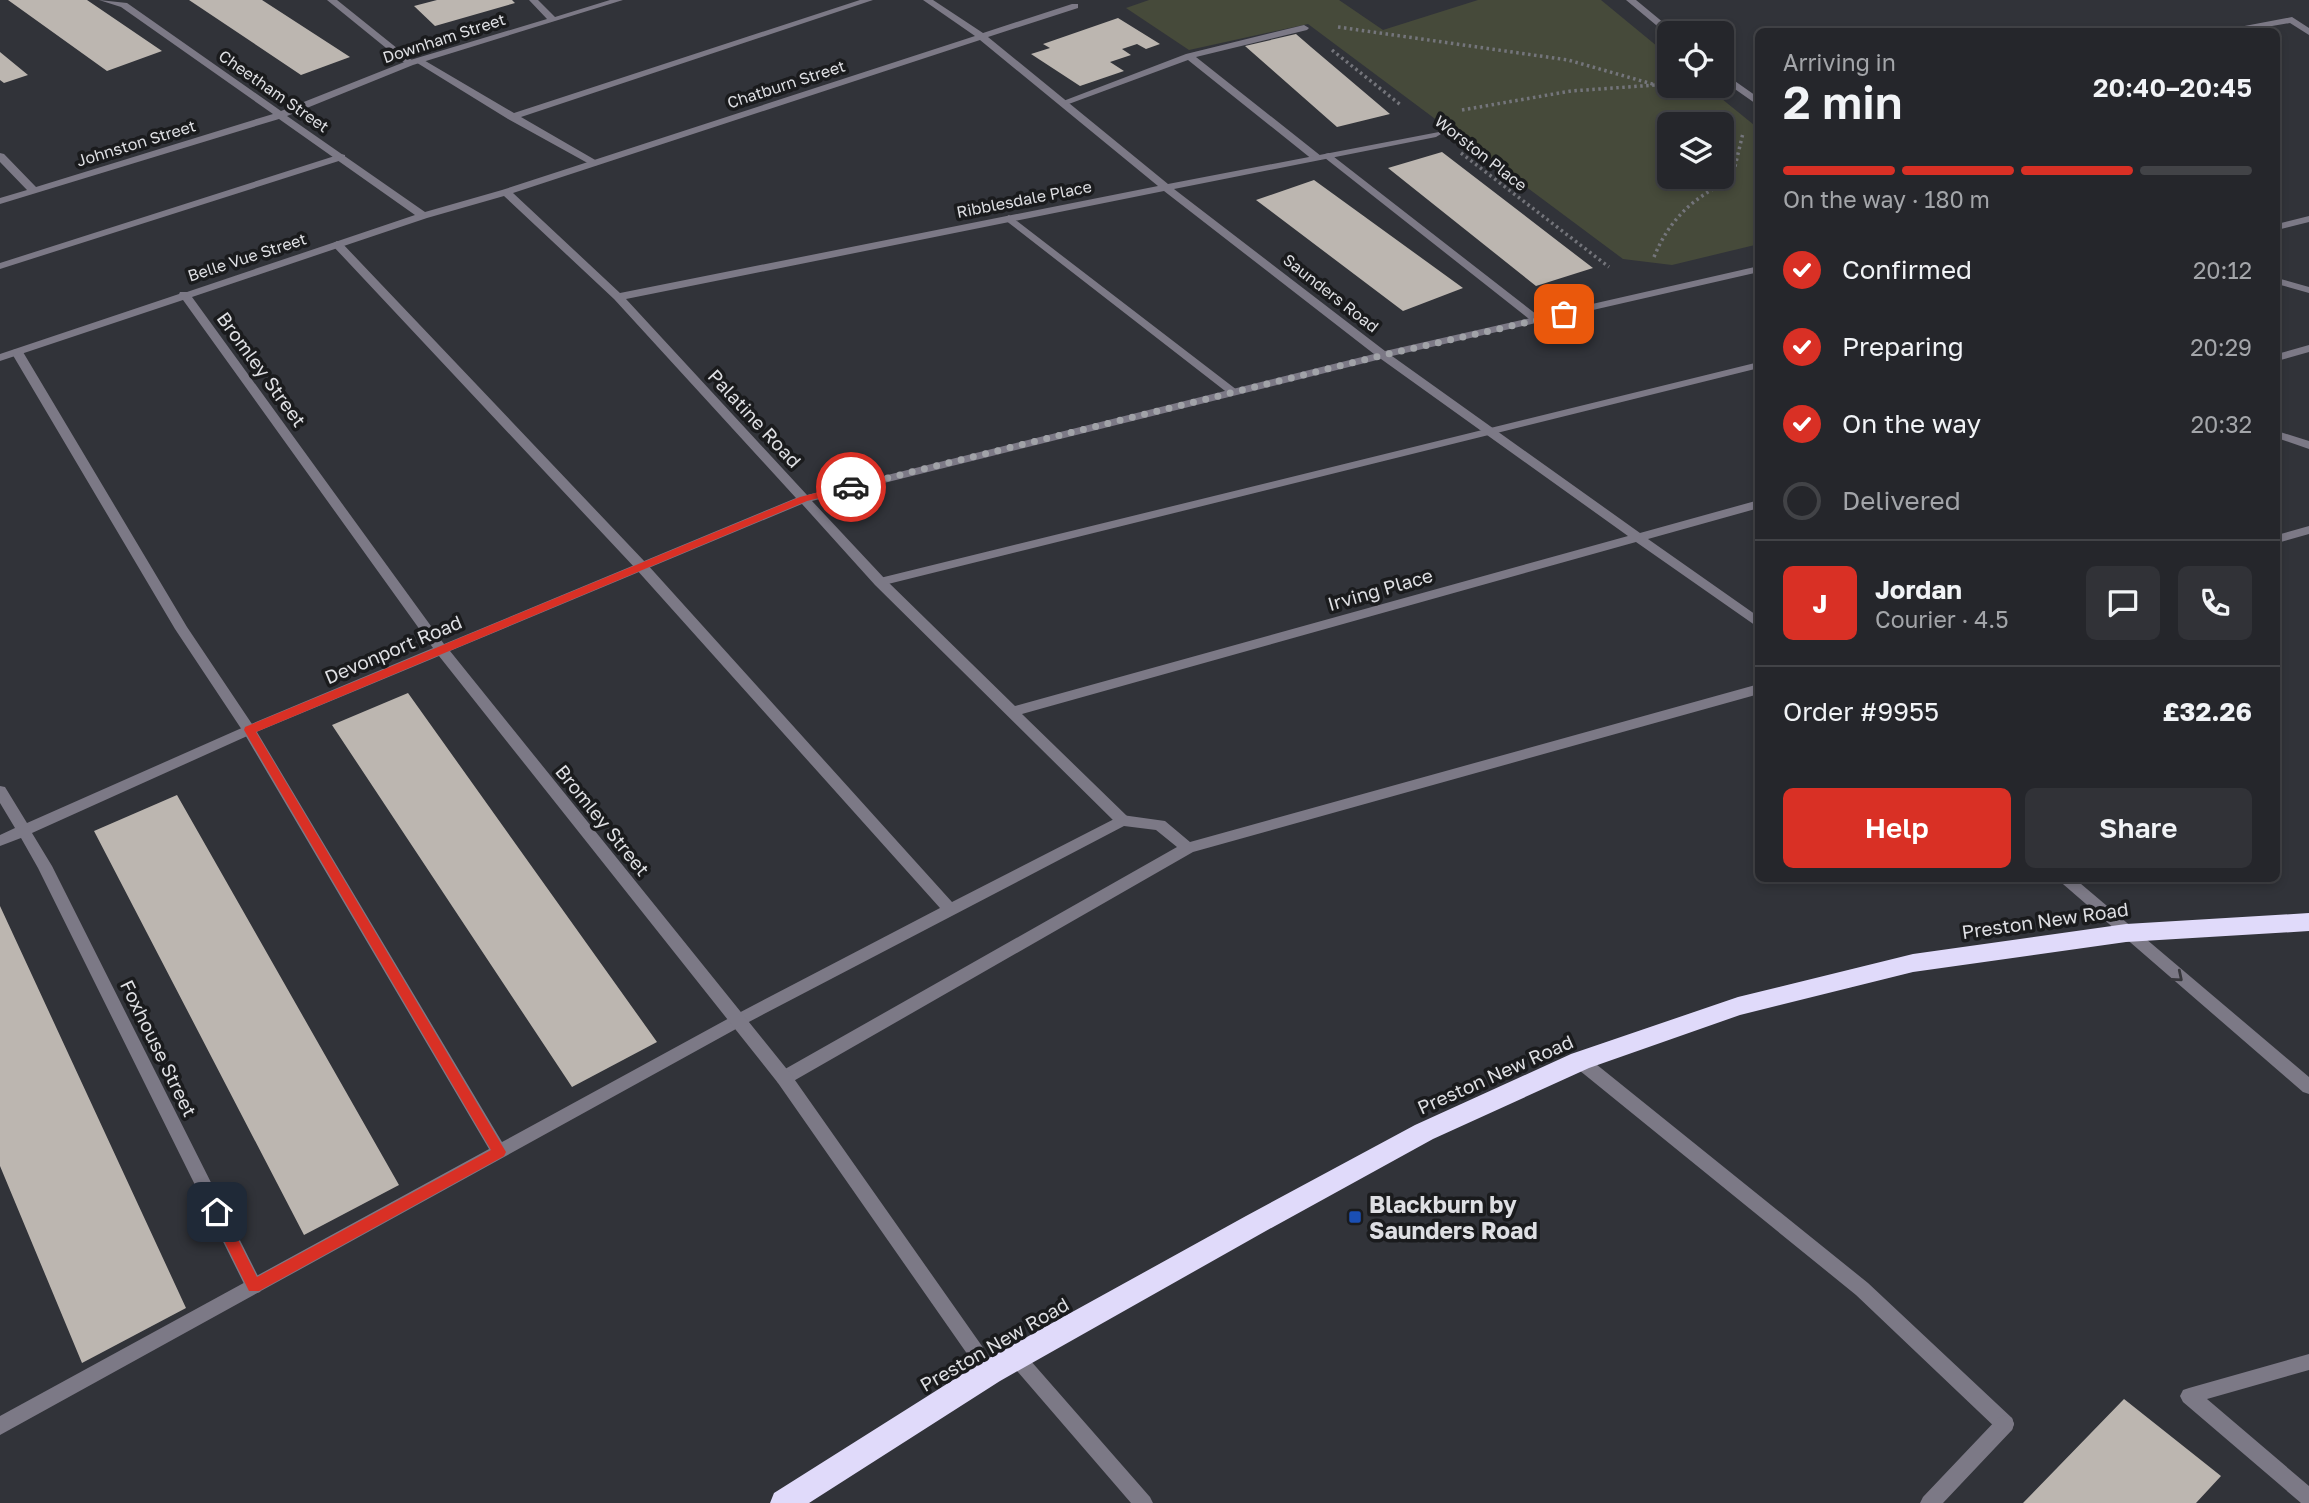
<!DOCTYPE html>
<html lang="en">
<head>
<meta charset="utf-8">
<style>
	body { margin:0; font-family:"Golos Text",sans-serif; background:#313237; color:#f1f3f6; height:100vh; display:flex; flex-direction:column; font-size:26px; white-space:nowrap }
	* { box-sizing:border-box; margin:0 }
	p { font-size:23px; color:#a3a5a9 }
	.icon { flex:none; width:38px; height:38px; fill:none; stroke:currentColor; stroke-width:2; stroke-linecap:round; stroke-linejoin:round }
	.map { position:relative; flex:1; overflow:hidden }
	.sheet { position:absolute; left:1755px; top:28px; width:525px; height:854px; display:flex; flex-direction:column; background:#25262b; border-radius:10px; box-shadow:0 4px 10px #0003,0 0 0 2px #424347 }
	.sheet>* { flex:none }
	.buttons { position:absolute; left:1657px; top:21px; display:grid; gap:14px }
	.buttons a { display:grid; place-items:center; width:77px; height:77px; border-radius:10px; background:#25262b; box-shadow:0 4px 10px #0003,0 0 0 2px #424347; font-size:35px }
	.pin { position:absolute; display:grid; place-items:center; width:60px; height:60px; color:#fff; margin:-30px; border-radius:14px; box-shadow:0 4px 10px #0006 }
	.courier { position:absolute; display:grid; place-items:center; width:70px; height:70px; margin:-35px; border:5px solid #d93025; border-radius:50%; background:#fff; color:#222; box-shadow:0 2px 9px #0007 }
	.summary em { font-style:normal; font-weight:600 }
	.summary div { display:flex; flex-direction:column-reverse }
	.summary { display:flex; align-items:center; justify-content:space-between; height:119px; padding:0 28px }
	h1 { font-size:46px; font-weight:600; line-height:52px }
	.bar { display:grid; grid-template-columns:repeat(4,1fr); gap:10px 7px; align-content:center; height:84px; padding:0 28px }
	.bar i { height:9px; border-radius:5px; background:#424347 }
	.bar .selected { background:#d93025 }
	.bar p { grid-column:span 4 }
	.line { display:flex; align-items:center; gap:18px; padding:0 28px; border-top:2px solid #424347 }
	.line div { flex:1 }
	.round { display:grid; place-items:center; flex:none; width:74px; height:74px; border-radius:10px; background:#313237 }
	ol { padding:0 28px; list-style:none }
	li { display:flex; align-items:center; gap:21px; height:77px }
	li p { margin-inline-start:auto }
	li .icon { padding:7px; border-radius:50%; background:#d93025; color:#fff; stroke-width:4 }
	li:last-child { color:#a3a5a9 }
	li i { width:38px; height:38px; border:4px solid #424347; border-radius:50% }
	.primary-button { display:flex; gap:14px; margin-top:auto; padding:14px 28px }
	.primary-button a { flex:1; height:80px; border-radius:10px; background:#d93025; color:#fff; font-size:28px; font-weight:600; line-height:80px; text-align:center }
	.primary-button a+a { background:#313237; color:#f1f3f6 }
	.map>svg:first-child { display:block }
	.green { fill:#464a3a; fill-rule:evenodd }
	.building { fill:#bcb6b0 }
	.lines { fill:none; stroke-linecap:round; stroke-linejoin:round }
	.path { stroke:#74757b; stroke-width:3.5; stroke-dasharray:2.5 3.5; stroke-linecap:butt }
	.lane { fill:#7c7986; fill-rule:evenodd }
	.street { fill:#7c7986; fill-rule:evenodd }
	.highway { fill:#e0dafa; fill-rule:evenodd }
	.oneway { stroke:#37373c }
	.route { fill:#d93025 }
	.done { stroke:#a1a3a8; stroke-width:7; stroke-dasharray:0 12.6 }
	.transit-dot { fill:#1a4fb4; stroke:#1a1b1d; stroke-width:2.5 }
	.labels { text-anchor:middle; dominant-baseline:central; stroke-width:7; stroke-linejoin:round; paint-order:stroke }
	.far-street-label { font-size:16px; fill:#dedfe3; stroke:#1a1b1d }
	.street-label { font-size:19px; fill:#dedfe3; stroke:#1a1b1d }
	.near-poi-label { font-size:23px; font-weight:bold; fill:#dedfe3; stroke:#1a1b1d; text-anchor:start }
</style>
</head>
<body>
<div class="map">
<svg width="2309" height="1503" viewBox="0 0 2309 1503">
	<rect width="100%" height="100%" fill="#313339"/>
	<path class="green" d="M 1149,0 L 1339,0 L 1383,30 L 1478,0 L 1601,0 L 1669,56 L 1670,86 L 1706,86 L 1759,129 L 1759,244 L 1672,265 L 1623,259 L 1308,24 L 1189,50 L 1126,8 ZM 1670,124 L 1722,124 L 1722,177 L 1670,177 Z"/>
	<path class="building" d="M 8,0 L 87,0 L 162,51 L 107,71 Z
		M 189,0 L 262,0 L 350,57 L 301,75 Z
		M 437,0 L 512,0 L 515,3 L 435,26 L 414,6 Z
		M 1118,18 L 1160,44 L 1146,49 L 1137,44 L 1122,49 L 1131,55 L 1110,62 L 1124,71 L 1080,86 L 1031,54 L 1050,48 L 1043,44 Z
		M 1296,34 L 1311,47 L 1390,114 L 1337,127 L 1245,46 Z
		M 0,52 L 28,75 L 4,83 L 0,80 Z
		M 1442,152 L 1559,242 L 1593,268 L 1536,286 L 1388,168 Z
		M 1314,180 L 1463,288 L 1403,311 L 1256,200 Z
		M 408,693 L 657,1042 L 572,1087 L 332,725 Z
		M 177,795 L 399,1185 L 304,1235 L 94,831 Z
		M 0,906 L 186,1308 L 82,1363 L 0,1166 Z
		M 2124,1399 L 2221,1476 L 2196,1503 L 2023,1503 Z"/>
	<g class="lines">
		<path class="path" d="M 1338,27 L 1568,60 L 1656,85
			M 1332,50 L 1402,106
			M 1462,110 L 1571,91 L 1670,84
			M 1461,153 L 1609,267
			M 1654,257 C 1670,218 1694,197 1732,179 L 1743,133"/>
		<path class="lane" d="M 327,0 L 337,0 L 413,61 L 413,65 L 407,65 Z
			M 860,0 L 873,0 L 521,117 L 597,161 L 597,165 L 593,166 L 508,119 L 414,61 L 422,59 L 514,113 Z
			M 1304,25 L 1309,28 L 1307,30 L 1196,57 L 1321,156 L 1321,160 L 1313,160 L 1188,60 L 1066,105 L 1058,103 L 1186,54 Z
			M 1329,153 L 1541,318 L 1541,322 L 1533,322 L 1325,158 L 1325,154 Z
			M 341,154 L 345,155 L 345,159 L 0,269 L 0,263 Z
			M 1009,215 L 1237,390 L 1237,394 L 1229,394 L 1005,220 L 1004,218 Z
			M 2309,216 L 2309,222 L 2277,230 L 2277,224 Z
			M 337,241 L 341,242 L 646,563 L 952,902 L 1122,815 L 1165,821 L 1190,842 L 1759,684 L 1759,694 L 1193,852 L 790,1083 L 784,1085 L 778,1083 L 776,1078 L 778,1073 L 1177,847 L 1156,830 L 1124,826 L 745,1024 L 0,1435 L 0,1416 L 489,1149 L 244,733 L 175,629 L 11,352 L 13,350 L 17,349 L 23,352 L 187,627 L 254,727 L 502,1142 L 733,1016 L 940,908 L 636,569 L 333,246 L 332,244 Z
			M 1759,362 L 1759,368 L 880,586 L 874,582 L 880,578 Z
			M 2309,526 L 2309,534 L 2277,543 L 2277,535 Z
			M 1580,1054 L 1586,1056 L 1868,1283 L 2012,1418 L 2014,1424 L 2012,1430 L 2005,1433 L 1998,1430 L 1856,1295 L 1574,1066 L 1572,1061 L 1574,1056 Z
			M 2309,1354 L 2309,1370 L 2207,1399 L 2309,1486 L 2309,1503 L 2301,1503 L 2183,1402 L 2180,1396 L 2183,1390 L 2189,1388 Z"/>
		<path class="street" d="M 99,0 L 127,3 L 281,111 L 407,61 L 547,19 L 529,0 L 538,0 L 555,17 L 610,0 L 623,0 L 413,65 L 287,116 L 425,212 L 502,190 L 975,36 L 923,0 L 933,0 L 983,33 L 1072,4 L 1078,4 L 1078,8 L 988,37 L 1168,184 L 1439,132 L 1441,134 L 1436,137 L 1174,189 L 1385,351 L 1759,266 L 1759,272 L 1392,356 L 1640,533 L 1759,500 L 1759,508 L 1648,539 L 1759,617 L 1759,628 L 1636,542 L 1022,714 L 1127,816 L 1129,820 L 1127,824 L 1117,824 L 875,585 L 802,504 L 450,651 L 790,1073 L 996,1366 L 999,1372 L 996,1378 L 990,1380 L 984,1378 L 778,1083 L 439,656 L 254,733 L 32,833 L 52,866 L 263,1286 L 260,1292 L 254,1294 L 248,1292 L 38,868 L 21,838 L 0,846 L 0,835 L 15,828 L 0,803 L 0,786 L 5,787 L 27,823 L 244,727 L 433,648 L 183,300 L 0,361 L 0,354 L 179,294 L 180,292 L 187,292 L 415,215 L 279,119 L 0,204 L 0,198 L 27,190 L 0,162 L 0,153 L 4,154 L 36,187 L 273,114 L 121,7 ZM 980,40 L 1158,186 L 620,293 L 513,193 ZM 1164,191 L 1374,354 L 807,495 L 626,299 ZM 504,196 L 614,299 L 796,498 L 444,644 L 192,297 L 427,218 ZM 1381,359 L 1628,536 L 1015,706 L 885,579 L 812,501 Z
			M 1626,0 L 1636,0 L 1676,33 L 1668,35 Z
			M 2292,17 L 2309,28 L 2309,35 L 2290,23 L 2237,32 L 2213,32 Z
			M 1722,72 L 1759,98 L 1759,106 L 1722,80 Z
			M 2277,278 L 2309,287 L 2309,293 L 2277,284 Z
			M 2309,345 L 2309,352 L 2277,361 L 2277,354 Z
			M 2277,431 L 2309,441 L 2309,449 L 2277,438 Z
			M 2056,878 L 2074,878 L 2309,1077 L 2309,1094 L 2303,1092 Z
			M 1017,1350 L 1023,1352 L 1150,1497 L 1153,1503 L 1131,1503 L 1011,1364 L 1008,1358 L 1011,1352 Z
			M 2005,1415 L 2012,1418 L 2014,1424 L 2012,1430 L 1943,1503 L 1920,1503 L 1923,1497 L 1998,1418 Z"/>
		<path class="highway" d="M 2309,913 L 2309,931 L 2126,942 L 1913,972 L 1740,1015 L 1589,1068 L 1433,1139 L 1264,1232 L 1000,1381 L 809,1503 L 770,1503 L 774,1493 L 980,1363 L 1246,1216 L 1415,1125 L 1571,1054 L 1738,997 L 1913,954 L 2126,924 Z"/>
	</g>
	<defs><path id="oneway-chevron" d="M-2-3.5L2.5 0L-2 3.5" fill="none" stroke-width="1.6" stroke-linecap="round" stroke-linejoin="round" transform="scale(1.75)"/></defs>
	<use class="oneway" href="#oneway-chevron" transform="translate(2178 977) rotate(40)"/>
	<path class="route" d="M 851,484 L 854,485 L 854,489 L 807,501 L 256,732 L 506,1152 L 504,1156 L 259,1291 L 249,1291 L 210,1212 L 212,1208 L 222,1208 L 257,1277 L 491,1150 L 244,730 L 245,727 L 800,497 Z"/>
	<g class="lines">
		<path class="done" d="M 851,487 L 1384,355 L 1564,314"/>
	</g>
	<rect class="transit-dot" x="1348" y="1210" width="14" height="14" rx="3.5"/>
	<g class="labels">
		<g class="far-street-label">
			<text transform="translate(444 38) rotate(-18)">Downham Street</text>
			<text transform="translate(786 84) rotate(-18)">Chatburn Street</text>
			<text transform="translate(274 91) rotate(35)">Cheetham Street</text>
			<text transform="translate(136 143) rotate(-17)">Johnston Street</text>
			<text transform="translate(1481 153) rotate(38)">Worston Place</text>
			<text transform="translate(1024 199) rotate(-11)">Ribblesdale Place</text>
			<text transform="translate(247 257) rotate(-18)">Belle Vue Street</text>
			<text transform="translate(1331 293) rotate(38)">Saunders Road</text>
		</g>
		<g class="street-label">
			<text transform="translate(262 369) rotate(54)">Bromley Street</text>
			<text transform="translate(755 418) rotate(47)">Palatine Road</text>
			<text transform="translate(1380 589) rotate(-16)">Irving Place</text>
			<text transform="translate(393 649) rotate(-23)">Devonport Road</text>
			<text transform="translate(603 820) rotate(51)">Bromley Street</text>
			<text transform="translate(2045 920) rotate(-8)">Preston New Road</text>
			<text transform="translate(159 1048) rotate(64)">Foxhouse Street</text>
			<text transform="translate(1495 1074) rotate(-24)">Preston New Road</text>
			<text transform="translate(994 1344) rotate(-30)">Preston New Road</text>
		</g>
		<g class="near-poi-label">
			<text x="1369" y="1204">Blackburn by<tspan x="1369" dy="26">Saunders Road</tspan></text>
		</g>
	</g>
</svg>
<div class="buttons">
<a><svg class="icon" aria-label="locate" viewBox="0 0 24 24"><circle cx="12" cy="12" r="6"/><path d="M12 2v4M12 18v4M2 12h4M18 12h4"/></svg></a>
<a><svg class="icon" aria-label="layers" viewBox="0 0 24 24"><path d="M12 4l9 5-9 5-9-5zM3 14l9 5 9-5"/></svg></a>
</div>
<div class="pin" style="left:1564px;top:314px;background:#ea580c"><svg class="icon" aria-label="bag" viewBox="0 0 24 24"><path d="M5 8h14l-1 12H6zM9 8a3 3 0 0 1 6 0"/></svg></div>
<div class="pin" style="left:217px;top:1212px;background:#1f2937"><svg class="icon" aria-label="home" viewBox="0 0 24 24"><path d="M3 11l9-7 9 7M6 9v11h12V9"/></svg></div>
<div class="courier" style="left:851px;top:487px"><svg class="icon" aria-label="car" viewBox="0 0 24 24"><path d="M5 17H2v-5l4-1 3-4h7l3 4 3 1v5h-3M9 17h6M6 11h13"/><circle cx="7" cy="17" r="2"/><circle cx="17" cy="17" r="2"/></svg></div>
<section class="sheet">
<div class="summary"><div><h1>2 min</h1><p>Arriving in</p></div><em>20:40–20:45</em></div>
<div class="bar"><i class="selected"></i><i class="selected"></i><i class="selected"></i><i></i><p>On the way · 180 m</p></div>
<ol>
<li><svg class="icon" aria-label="check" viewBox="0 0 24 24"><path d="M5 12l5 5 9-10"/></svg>Confirmed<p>20:12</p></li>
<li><svg class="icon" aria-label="check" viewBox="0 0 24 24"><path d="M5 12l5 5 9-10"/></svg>Preparing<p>20:29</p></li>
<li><svg class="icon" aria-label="check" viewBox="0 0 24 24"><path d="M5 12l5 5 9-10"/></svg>On the way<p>20:32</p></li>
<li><i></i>Delivered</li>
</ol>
<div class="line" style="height:126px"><b class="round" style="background:#d93025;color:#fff">J</b><div><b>Jordan</b><p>Courier · 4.5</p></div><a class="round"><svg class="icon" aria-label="chat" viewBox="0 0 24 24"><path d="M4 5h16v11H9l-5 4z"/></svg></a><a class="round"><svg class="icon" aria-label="phone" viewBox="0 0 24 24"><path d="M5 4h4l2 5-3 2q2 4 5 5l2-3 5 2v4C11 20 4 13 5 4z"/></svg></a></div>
<div class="line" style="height:91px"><div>Order #9955</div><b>£32.26</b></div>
<div class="primary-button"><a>Help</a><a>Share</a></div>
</section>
</div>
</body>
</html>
